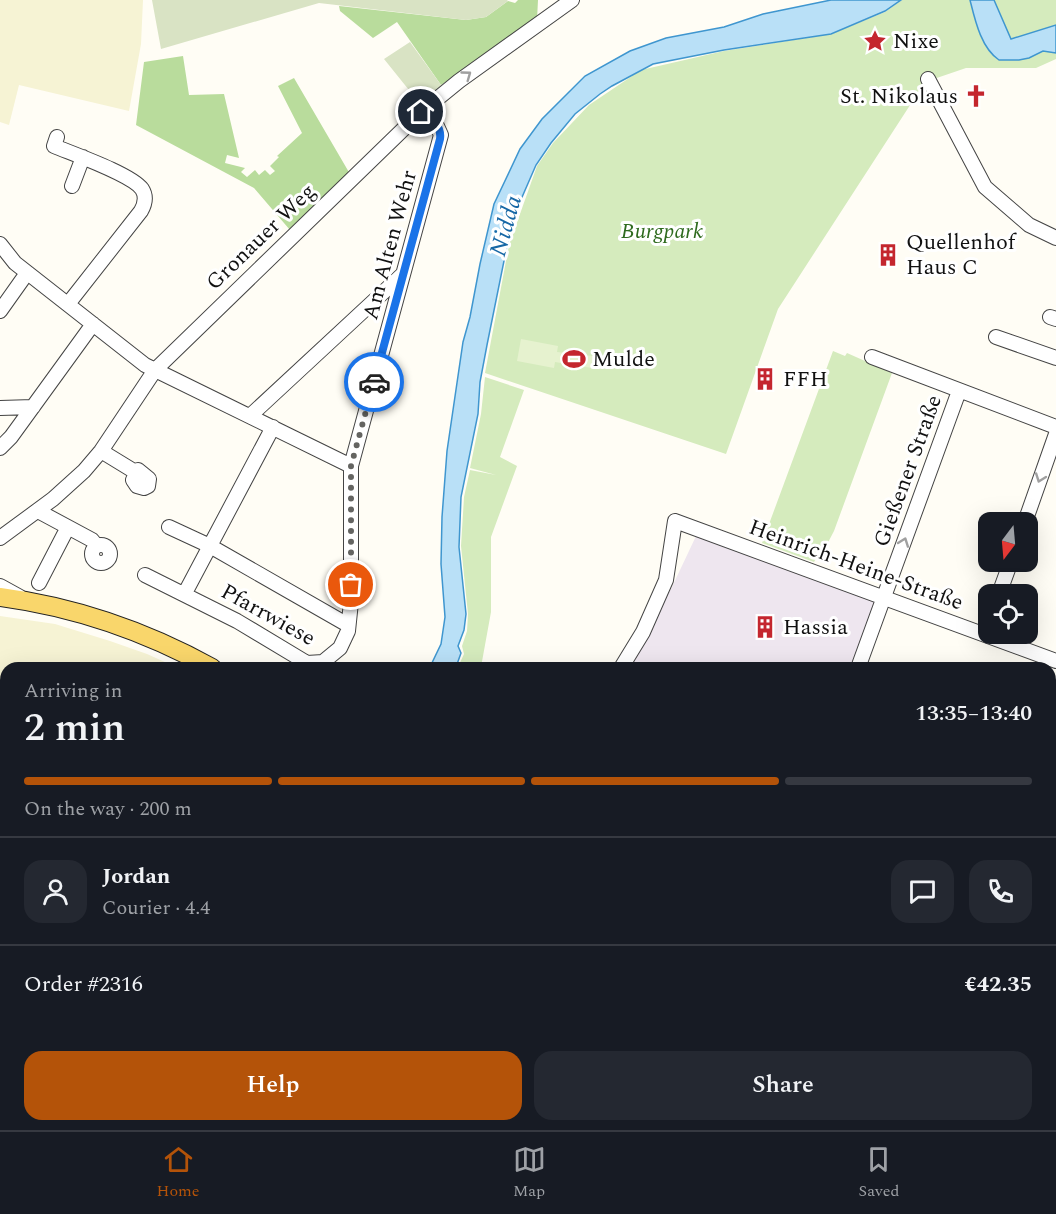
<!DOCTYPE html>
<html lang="en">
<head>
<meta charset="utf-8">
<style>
	body { margin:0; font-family:Spectral,serif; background:#242831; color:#f1f3f6; height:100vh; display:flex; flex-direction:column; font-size:22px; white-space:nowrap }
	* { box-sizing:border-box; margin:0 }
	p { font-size:20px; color:#9ea1a6 }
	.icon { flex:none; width:33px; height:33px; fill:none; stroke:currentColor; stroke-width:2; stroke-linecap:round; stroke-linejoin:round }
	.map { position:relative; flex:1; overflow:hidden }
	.sheet { position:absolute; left:0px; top:662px; width:1056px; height:470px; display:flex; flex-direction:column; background:#171b24; border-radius:18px 18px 0 0; box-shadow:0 6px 24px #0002 }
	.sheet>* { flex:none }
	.needle { width:39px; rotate:196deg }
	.controls { position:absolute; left:978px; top:512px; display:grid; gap:12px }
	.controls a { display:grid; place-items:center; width:60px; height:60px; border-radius:12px; background:#171b24; box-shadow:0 6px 24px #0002; font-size:30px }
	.pin { position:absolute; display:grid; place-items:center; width:51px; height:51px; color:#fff; margin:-26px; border:3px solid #fff; border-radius:50%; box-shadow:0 2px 6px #0007 }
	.courier { position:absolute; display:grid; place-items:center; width:60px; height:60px; margin:-30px; border:4px solid #1a73e8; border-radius:50%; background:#fff; color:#222; box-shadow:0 2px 8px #0007 }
	.summary em { font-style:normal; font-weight:600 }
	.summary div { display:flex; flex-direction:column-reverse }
	.summary { display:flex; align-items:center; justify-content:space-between; height:102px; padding:0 24px }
	h1 { font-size:39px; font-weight:600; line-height:45px }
	.bar { display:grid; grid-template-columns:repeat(4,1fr); gap:9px 6px; align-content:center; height:72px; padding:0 24px }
	.bar i { height:8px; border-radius:4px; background:#363941 }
	.bar .on { background:#b45309 }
	.bar p { grid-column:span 4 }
	.line { display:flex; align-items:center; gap:15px; padding:0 24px; border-top:2px solid #363941 }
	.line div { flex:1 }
	.round { display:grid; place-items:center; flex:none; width:63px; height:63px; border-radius:18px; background:#242831 }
	.button { display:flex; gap:12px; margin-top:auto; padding:12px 24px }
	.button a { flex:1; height:69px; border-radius:18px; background:#b45309; color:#fff; font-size:24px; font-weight:600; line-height:69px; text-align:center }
	.button a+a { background:#242831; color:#f1f3f6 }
	.menu { display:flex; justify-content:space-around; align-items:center; height:84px; border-top:2px solid #363941; background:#171b24; font-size:16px; color:#9ea1a6 }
	.menu a { display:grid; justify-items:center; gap:3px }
	.menu .on { color:#b45309 }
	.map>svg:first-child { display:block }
	.industrial { fill:#eee6ef }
	.farmland { fill:#f6f3d4 }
	.green { fill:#d5ebbd }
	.forest { fill:#b9dc9c }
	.cemetery { fill:#d9e3c4 }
	.pitch { fill:#e6f2cf }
	.water { fill:#b9e0f7; stroke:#3f96cf; stroke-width:1.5 }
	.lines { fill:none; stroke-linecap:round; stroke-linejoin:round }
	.minor-casing { stroke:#444; stroke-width:16 }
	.major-casing { stroke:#222; stroke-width:20 }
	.minor { stroke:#fff; stroke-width:14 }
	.major { stroke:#f9d66b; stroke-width:18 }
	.oneway { stroke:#a0a0a0 }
	.done { stroke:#646461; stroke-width:6; stroke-dasharray:0 10.8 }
	.route { stroke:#1a73e8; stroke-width:8 }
	.labels { text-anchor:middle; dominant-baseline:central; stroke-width:6; stroke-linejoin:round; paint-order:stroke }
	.poi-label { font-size:22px; fill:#111; stroke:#fff; text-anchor:start }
	.park-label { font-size:22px; font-style:italic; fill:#2f6b1f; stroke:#fff }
	.street-label { font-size:22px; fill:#111; stroke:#fff }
	.water-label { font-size:24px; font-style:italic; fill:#1768a6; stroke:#fff }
</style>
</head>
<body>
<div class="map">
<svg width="1056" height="1130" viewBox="0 0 1056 1130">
	<rect width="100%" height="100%" fill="#fffdf5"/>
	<path class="industrial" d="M 697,534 L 876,599 L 851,667 L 626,668 L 672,587 Z
		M 443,1125 L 547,1125 L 560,1130 L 441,1130 Z
		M 693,1125 L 822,1125 L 836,1130 L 692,1130 Z"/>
	<path class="farmland" d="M 0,0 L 143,0 L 141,44 L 129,111 L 19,85 L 9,125 L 0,122 Z
		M 0,616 L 55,624 L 110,641 L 147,654 L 176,667 L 6,668 L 6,988 L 0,986 Z
		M 0,1078 L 6,1080 L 6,1125 L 33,1125 L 31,1130 L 0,1130 Z"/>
	<path class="green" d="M 902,0 L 1056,0 L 1056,59 L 1036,68 L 966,68 L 925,82 L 778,309 L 726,454 L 485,373 L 509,245 L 537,166 L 553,143 L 589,105 L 641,70 L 724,51 L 831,34 L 885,12 Z
		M 833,351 L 845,356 L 847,353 L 892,373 L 834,531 L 823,552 L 818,555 L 814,562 L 762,543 Z
		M 485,377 L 524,390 L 500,457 L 517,466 L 491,537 L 491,612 L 481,667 L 458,667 L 464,654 L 462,646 L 467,631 L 468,614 L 461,546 L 464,497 L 470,470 L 496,475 L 470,468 L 481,414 Z
		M 0,986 L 6,988 L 6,1077 L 0,1076 Z
		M 105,1125 L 399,1125 L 399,1130 L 104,1130 Z"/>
	<path class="forest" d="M 518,0 L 538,0 L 537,20 L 441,85 L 397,22 L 373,38 L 340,11 L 339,6 L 466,20 L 486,17 L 508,1 L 515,3 Z
		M 183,56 L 189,95 L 224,94 L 239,158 L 227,155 L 225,163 L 245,168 L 241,172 L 247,177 L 255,170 L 259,175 L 265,170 L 270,175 L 275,171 L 270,166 L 279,157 L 277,156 L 302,133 L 278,86 L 294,78 L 350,174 L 290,230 L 254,188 L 136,125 L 144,62 Z"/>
	<path class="cemetery" d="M 152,0 L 507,0 L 508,1 L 486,17 L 466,20 L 319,3 L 161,49 Z
		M 410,42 L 441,85 L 439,90 L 421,105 L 384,59 Z"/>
	<path class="pitch" d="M 521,339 L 558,346 L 557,352 L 593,356 L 592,368 L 555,362 L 554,368 L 517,361 Z"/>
	<path class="water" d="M 831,0 L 901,0 L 885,11 L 831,34 L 724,50 L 653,64 L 612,86 L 600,94 L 575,114 L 551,143 L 536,165 L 516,211 L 507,246 L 487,345 L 480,382 L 478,414 L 461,497 L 459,547 L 466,614 L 464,630 L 458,646 L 461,653 L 456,667 L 430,667 L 441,644 L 445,617 L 441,564 L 442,517 L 447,451 L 463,342 L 470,317 L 480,264 L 494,204 L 520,149 L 542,119 L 585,76 L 630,51 L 666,38 L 724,27 L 763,14 Z
		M 970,0 L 994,0 L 1011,39 L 1056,25 L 1056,53 L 1043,51 L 1029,58 L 1019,60 L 999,60 C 981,48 975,20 970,0 Z"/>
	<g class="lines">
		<g class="minor-casing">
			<path id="minor" d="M 928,79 L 985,187 L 1029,225 L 1056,238
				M 57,137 L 54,146 C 73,154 131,174 142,189 C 147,197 145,204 141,211 L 68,304
				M 72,186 L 83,157
				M 0,244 L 15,263 L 145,365 L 351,466
				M 0,311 L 27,273
				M 1050,317 L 1056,319
				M 996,337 L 1056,358
				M 872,357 L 1056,427
				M 0,408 L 33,407
				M 251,415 L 403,274
				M 0,448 L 11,437 L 93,324
				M 101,451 L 137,473
				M 138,470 L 149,479 L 148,486 L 144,488 L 137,486 L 133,480 Z
				M 38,511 L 92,540 L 97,546
				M 1025,522 L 1056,434
				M 169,527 L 210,546 L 348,625
				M 0,538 L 53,499 L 84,471 L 101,451 L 155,370 L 421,112 L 459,81 L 572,0
				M92 554a9 9 0 1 1 18 0a9 9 0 1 1-18 0Z
				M 145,575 L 237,621 L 307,663 L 323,662 L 340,648 L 348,631 L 351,602 L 351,466 L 441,135 L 436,124 L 421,112
				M 39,583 L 68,527
				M 0,586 L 20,597
				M 185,593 L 273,427
				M 999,594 L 1011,561
				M 621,668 L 643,632 L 666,580 L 675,521 L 1056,661
				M 858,668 L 959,391
				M 698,1130 L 700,1125"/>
		</g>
		<g class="major-casing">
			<path id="major" d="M 0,597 C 75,607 145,631 212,668
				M 1050,780 L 1056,763
				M 850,1125 L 863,1130
				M 885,1130 L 899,1125
				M 921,1130 L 922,1125"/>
		</g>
		<use href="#minor" class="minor"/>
		<use href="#major" class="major"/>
	</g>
	<defs><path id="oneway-chevron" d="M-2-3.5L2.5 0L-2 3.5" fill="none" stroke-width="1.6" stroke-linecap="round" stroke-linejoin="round" transform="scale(1.5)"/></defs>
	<g class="oneway">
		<use href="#oneway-chevron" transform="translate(467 75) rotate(-36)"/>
		<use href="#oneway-chevron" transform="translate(1040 478) rotate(110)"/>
		<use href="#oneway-chevron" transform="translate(904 542) rotate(-70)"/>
	</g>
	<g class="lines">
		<path class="done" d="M 351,585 L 351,466 L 374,382"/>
		<path class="route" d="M 374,382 L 440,139 C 442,125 431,119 421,112"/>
	</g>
	<defs>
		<g id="sight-bare" transform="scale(1.8)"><path d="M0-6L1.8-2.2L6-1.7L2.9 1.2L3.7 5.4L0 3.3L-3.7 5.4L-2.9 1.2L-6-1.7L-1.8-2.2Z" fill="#c4262e" stroke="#fff" stroke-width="2.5" paint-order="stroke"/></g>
		<g id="church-bare" transform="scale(1.8)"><path d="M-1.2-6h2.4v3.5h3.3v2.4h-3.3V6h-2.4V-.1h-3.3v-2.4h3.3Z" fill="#c4262e" stroke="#fff" stroke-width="2.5" paint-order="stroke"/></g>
		<g id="building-bare" transform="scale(1.8)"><path d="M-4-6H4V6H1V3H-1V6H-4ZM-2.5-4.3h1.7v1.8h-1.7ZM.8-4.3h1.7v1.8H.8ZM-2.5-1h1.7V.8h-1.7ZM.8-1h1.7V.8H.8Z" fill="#c4262e" stroke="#fff" stroke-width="2.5" paint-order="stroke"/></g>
		<g id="stadium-bare" transform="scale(1.8)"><path d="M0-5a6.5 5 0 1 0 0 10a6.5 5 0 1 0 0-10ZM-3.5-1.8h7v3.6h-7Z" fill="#c4262e" stroke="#fff" stroke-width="2.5" paint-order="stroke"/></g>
	</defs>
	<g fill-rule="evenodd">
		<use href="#sight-bare" x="875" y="41"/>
		<use href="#church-bare" x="976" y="96"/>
		<use href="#building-bare" x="888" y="255"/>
		<use href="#stadium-bare" x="574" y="359"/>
		<use href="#building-bare" x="765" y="379"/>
		<use href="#building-bare" x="765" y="627"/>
	</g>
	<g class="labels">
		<g class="poi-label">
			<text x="893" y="41">Nixe</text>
			<text x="958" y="96" text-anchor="end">St. Nikolaus</text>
			<text x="906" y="242">Quellenhof<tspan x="906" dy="25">Haus C</tspan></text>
			<text x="592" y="359">Mulde</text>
			<text x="783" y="379">FFH</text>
			<text x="783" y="627">Hassia</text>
		</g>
		<g class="park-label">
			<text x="662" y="231">Burgpark</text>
		</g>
		<g class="street-label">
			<text transform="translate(261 237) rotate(-44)">Gronauer Weg</text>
			<text transform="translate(390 245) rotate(-75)">Am Alten Wehr</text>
			<text transform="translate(908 471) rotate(-70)">Gießener Straße</text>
			<text transform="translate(856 565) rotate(20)">Heinrich-Heine-Straße</text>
			<text transform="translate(268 615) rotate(29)">Pfarrwiese</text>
		</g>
		<g class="water-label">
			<text transform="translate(506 226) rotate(-74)">Nidda</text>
		</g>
	</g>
</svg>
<div class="controls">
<a><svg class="needle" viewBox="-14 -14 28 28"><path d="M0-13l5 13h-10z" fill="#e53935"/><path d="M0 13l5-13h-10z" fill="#9ea1a6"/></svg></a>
<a><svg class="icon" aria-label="locate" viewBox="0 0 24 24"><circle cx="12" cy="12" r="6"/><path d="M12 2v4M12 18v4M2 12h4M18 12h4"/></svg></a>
</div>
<div class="pin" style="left:351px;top:585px;background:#ea580c"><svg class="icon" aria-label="bag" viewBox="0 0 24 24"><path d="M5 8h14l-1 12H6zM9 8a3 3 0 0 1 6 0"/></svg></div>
<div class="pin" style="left:421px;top:112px;background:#1f2937"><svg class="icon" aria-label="home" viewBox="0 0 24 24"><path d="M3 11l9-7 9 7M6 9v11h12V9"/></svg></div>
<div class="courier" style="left:374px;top:382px"><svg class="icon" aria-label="car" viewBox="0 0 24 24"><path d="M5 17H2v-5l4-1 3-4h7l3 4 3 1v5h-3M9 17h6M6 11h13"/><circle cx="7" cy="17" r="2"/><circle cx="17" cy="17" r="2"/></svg></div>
<section class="sheet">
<div class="summary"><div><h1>2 min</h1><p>Arriving in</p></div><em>13:35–13:40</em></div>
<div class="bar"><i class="on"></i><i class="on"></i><i class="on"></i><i></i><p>On the way · 200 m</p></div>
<div class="line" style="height:108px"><a class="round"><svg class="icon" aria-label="person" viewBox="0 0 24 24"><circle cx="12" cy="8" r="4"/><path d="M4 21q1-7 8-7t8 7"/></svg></a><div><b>Jordan</b><p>Courier · 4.4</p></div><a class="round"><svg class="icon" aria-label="chat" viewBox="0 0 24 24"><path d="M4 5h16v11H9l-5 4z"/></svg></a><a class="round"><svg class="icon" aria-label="phone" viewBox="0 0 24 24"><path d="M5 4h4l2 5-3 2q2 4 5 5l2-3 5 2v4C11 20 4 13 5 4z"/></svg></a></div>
<div class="line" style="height:78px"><div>Order #2316</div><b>€42.35</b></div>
<div class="button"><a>Help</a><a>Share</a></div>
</section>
</div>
<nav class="menu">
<a class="on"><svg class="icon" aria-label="home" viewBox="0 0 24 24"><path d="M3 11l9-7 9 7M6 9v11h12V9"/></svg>Home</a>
<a><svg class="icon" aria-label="map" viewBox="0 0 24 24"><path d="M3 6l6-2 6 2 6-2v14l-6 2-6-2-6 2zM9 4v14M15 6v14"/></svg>Map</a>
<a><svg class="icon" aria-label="saved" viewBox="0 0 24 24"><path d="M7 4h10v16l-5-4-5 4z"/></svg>Saved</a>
</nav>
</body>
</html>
